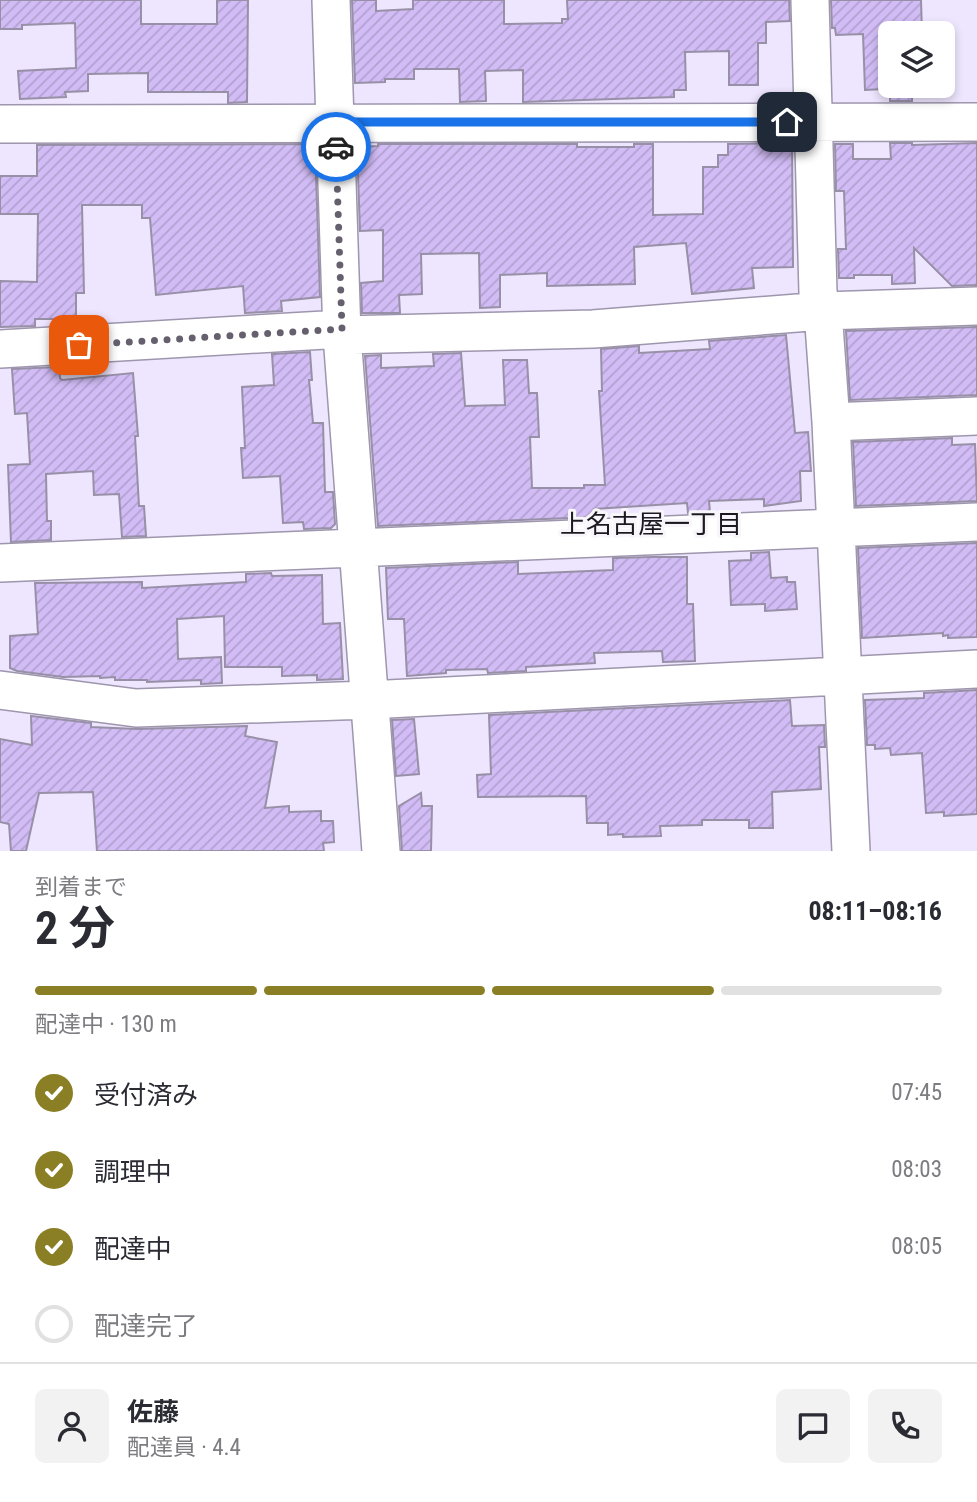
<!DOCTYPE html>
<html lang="ja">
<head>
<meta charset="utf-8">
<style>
	body { margin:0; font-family:"Roboto Condensed","Noto Sans JP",sans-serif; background:#f2f2f3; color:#2b2b33; height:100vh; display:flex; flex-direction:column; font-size:26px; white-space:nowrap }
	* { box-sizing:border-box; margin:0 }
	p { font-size:23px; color:#7c7c81 }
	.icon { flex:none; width:38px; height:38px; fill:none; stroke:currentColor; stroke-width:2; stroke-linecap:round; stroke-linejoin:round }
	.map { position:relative; height:851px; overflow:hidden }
	.drawer { display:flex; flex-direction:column; background:#fff; flex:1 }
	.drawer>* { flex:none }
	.tools { position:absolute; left:878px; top:21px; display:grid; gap:14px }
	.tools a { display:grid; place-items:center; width:77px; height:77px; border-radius:10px; background:#fff; box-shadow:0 4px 10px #0003; font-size:35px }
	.pin { position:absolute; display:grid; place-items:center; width:60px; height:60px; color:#fff; margin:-30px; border-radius:14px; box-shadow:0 4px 10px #0006 }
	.courier { position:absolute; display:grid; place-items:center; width:70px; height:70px; margin:-35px; border:5px solid #1a73e8; border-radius:50%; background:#fff; color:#222; box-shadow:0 2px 9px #0007 }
	.summary em { font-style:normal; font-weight:700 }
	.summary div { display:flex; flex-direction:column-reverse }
	.summary { display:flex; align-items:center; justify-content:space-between; height:119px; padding:0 35px }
	h1 { font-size:46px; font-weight:700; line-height:52px }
	.bar { display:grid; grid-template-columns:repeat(4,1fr); gap:10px 7px; align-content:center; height:84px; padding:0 35px }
	.bar i { height:9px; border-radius:5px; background:#e1e1e2 }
	.bar .selected { background:#8b7f26 }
	.bar p { grid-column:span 4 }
	.line { display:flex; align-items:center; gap:18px; padding:0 35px; border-top:2px solid #e1e1e2 }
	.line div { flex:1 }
	.round { display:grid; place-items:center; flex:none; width:74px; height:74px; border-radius:10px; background:#f2f2f3 }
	ol { padding:0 35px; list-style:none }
	li { display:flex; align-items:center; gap:21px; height:77px }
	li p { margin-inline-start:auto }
	li .icon { padding:7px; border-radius:50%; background:#8b7f26; color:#fff; stroke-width:4 }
	li:last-child { color:#7c7c81 }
	li i { width:38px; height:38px; border:4px solid #e1e1e2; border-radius:50% }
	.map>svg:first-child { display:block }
	.building { fill:url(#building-hatch); stroke:#9890a7; stroke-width:2 }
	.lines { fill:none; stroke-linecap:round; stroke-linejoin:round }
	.minor-casing { stroke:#9e96ad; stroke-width:40 }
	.minor { stroke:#fff; stroke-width:37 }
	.done { stroke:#66606e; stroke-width:7; stroke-dasharray:0 12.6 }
	.route { stroke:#1a73e8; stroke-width:9 }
	.labels { text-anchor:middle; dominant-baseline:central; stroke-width:6; stroke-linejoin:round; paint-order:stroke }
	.neighbourhood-label { font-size:26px; fill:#1c1921; stroke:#f8f6fb }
</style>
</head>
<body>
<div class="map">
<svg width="977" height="851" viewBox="0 0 977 851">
	<defs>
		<pattern id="building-hatch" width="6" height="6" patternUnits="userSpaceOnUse" patternTransform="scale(1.75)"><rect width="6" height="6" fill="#d1bcf5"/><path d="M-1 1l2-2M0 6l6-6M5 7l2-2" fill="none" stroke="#b3a1d2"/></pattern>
	</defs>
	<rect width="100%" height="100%" fill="#eee5fe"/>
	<path class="building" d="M 0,0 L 141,0 L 141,24 L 217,24 L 217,0 L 248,0 L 247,102 L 228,103 L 228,92 L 148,92 L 148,73 L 88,74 L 88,91 L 65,92 L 66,97 L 20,99 L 18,71 L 76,68 L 75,23 L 22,25 L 22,29 L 0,29 Z
		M 352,0 L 376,0 L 376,11 L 413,9 L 413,0 L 504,0 L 504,24 L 562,23 L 562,19 L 568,19 L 567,0 L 789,0 L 790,21 L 766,22 L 766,43 L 758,43 L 758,85 L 729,85 L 729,51 L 685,52 L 686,90 L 674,90 L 674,97 L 523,102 L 523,70 L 485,71 L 486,101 L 460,102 L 459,69 L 414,69 L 414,79 L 385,79 L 385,82 L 355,83 Z
		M 831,0 L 921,0 L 922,33 L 891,33 L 891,41 L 883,42 L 884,89 L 865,90 L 863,34 L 836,35 L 835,28 L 832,28 Z
		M 890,86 L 912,86 L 912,101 L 890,101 Z
		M 792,143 L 793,267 L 752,268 L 754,288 L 692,294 L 686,243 L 634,247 L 635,284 L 547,286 L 547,273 L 500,275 L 500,307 L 480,308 L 479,253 L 421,254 L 422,294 L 399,295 L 400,313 L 362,313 L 361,283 L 383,281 L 383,230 L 360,231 L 357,147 L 378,146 L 378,144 L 577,144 L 577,147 L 634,147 L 634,144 L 653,144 L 653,215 L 703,214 L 703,167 L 718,167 L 718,155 L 728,155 L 728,144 Z
		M 890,143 L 912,143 L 912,145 L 977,143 L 977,285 L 952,286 L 914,248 L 915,283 L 892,284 L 892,275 L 854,275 L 854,278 L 839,278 L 838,249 L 846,249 L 844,191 L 836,191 L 835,144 L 853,144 L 853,159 L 891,159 Z
		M 315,144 L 320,297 L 281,301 L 282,311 L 245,313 L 243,286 L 156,295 L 150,218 L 142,218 L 142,205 L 82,205 L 84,293 L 76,293 L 76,319 L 35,319 L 35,326 L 0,327 L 0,281 L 37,282 L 38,214 L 0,214 L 0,176 L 37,176 L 37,145 Z
		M 977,327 L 977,395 L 850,400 L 846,331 Z
		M 786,335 L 795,433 L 808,432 L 811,471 L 800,471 L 801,501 L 764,506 L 764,499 L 709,501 L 710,512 L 688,513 L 687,503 L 594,509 L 595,517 L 378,526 L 365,356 L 381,355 L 381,368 L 434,366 L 433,354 L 461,353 L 465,406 L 505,405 L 503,360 L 527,360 L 529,393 L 537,393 L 539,437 L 530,437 L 532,488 L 584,488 L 584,485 L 605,485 L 599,391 L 602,391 L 601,349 L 639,346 L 639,353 L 710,349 L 709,341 Z
		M 310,352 L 312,380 L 309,380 L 313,423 L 323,423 L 325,492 L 333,492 L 335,524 L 331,528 L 304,529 L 303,522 L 283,523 L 280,476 L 243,478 L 241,448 L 245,448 L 242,387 L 274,385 L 272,354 Z
		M 59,367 L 60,378 L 62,380 L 133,373 L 138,436 L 135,436 L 139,506 L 144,506 L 146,536 L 122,537 L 119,494 L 94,495 L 93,471 L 46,474 L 47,521 L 51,521 L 51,540 L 11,542 L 8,465 L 30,464 L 27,413 L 15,414 L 12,369 Z
		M 952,438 L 952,445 L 975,444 L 977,501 L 856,506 L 853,442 Z
		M 977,543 L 977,637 L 948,638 L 948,635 L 943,636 L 943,633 L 862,638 L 858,548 Z
		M 769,552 L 771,578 L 787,577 L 787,582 L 795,582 L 797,609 L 765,611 L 765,604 L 731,605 L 729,561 L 751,560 L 751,553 Z
		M 653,557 L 687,557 L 687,604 L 693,604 L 695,661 L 663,662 L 662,651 L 594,653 L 595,663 L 526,667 L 526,671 L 488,673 L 487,669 L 446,670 L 446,673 L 407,676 L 404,619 L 388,619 L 386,568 L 518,562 L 518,574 L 613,570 L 613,558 Z
		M 271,573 L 272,576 L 322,575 L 323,624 L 340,623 L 343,679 L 317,680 L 317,675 L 282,676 L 282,667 L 225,667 L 224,616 L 177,619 L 178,659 L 221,657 L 222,683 L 201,684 L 201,680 L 147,682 L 147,680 L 115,680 L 115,677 L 100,678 L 100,676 L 63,677 L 17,671 L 10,668 L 10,636 L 38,634 L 35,583 L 142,582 L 142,588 L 246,582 L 246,574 Z
		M 977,690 L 977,814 L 944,816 L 944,812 L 926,813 L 922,753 L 891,755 L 890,748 L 875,749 L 875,745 L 867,745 L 865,700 L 924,698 L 924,693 Z
		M 790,700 L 792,726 L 824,725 L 825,747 L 819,747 L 821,789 L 772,792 L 773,828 L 749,828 L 749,820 L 702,820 L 702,825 L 660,826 L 661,836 L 623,837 L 623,834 L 608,835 L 608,823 L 587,823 L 586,796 L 478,797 L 477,775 L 491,774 L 489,715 Z
		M 31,716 L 91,723 L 91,727 L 137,729 L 247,726 L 245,736 L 277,742 L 265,808 L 289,806 L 289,812 L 321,811 L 321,821 L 333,821 L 334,842 L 323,843 L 324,851 L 97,851 L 93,792 L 39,793 L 26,851 L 11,851 L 9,824 L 0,822 L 0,739 L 32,745 Z
		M 414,719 L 419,774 L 396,776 L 392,720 Z
		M 421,793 L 422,806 L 432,806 L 431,851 L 402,851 L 399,806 Z"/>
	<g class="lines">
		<g class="minor-casing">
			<path id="minor" d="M 331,0 L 342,335 L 381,851
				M 810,0 L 818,293 L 823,311 L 831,422 L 851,851
				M 0,124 L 977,122
				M 342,335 L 593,329 L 823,311 L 977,306
				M 0,349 L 342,329
				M 831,422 L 977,416
				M 0,563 L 977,522
				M 0,690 L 136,708 L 368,700 L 977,669"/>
		</g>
		<use href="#minor" class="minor"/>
	</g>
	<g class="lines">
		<path class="done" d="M 79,345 L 342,329 L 336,147"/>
		<path class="route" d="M 336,147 L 335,122 L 787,122"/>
	</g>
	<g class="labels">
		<g class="neighbourhood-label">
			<text x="651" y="524">上名古屋一丁目</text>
		</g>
	</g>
</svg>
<div class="tools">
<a><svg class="icon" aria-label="layers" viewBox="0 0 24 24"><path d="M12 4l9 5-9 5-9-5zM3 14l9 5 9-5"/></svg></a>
</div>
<div class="pin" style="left:79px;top:345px;background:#ea580c"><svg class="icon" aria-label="bag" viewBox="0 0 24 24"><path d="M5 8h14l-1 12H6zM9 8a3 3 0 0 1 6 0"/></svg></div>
<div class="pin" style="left:787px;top:122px;background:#1f2937"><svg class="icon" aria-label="home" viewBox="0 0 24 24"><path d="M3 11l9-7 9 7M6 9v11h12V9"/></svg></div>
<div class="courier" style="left:336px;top:147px"><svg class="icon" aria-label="car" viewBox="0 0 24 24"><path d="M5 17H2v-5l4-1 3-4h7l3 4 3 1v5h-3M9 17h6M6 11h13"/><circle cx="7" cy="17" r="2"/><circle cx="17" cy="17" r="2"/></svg></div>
</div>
<section class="drawer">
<div class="summary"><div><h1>2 分</h1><p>到着まで</p></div><em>08:11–08:16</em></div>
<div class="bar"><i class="selected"></i><i class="selected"></i><i class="selected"></i><i></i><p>配達中 · 130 m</p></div>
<ol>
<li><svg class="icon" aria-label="check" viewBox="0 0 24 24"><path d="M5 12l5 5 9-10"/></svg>受付済み<p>07:45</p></li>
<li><svg class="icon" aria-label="check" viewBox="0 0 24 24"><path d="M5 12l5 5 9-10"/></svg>調理中<p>08:03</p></li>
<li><svg class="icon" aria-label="check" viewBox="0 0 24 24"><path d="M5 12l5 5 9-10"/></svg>配達中<p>08:05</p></li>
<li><i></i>配達完了</li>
</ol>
<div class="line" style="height:126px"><a class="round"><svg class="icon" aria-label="person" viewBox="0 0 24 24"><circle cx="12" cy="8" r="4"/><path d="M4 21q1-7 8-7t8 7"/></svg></a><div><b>佐藤</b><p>配達員 · 4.4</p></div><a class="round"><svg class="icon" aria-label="chat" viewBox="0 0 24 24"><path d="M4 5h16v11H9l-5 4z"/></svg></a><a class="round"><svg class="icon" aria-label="phone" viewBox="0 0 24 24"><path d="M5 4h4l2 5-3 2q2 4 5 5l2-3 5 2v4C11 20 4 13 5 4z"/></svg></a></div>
</section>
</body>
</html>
